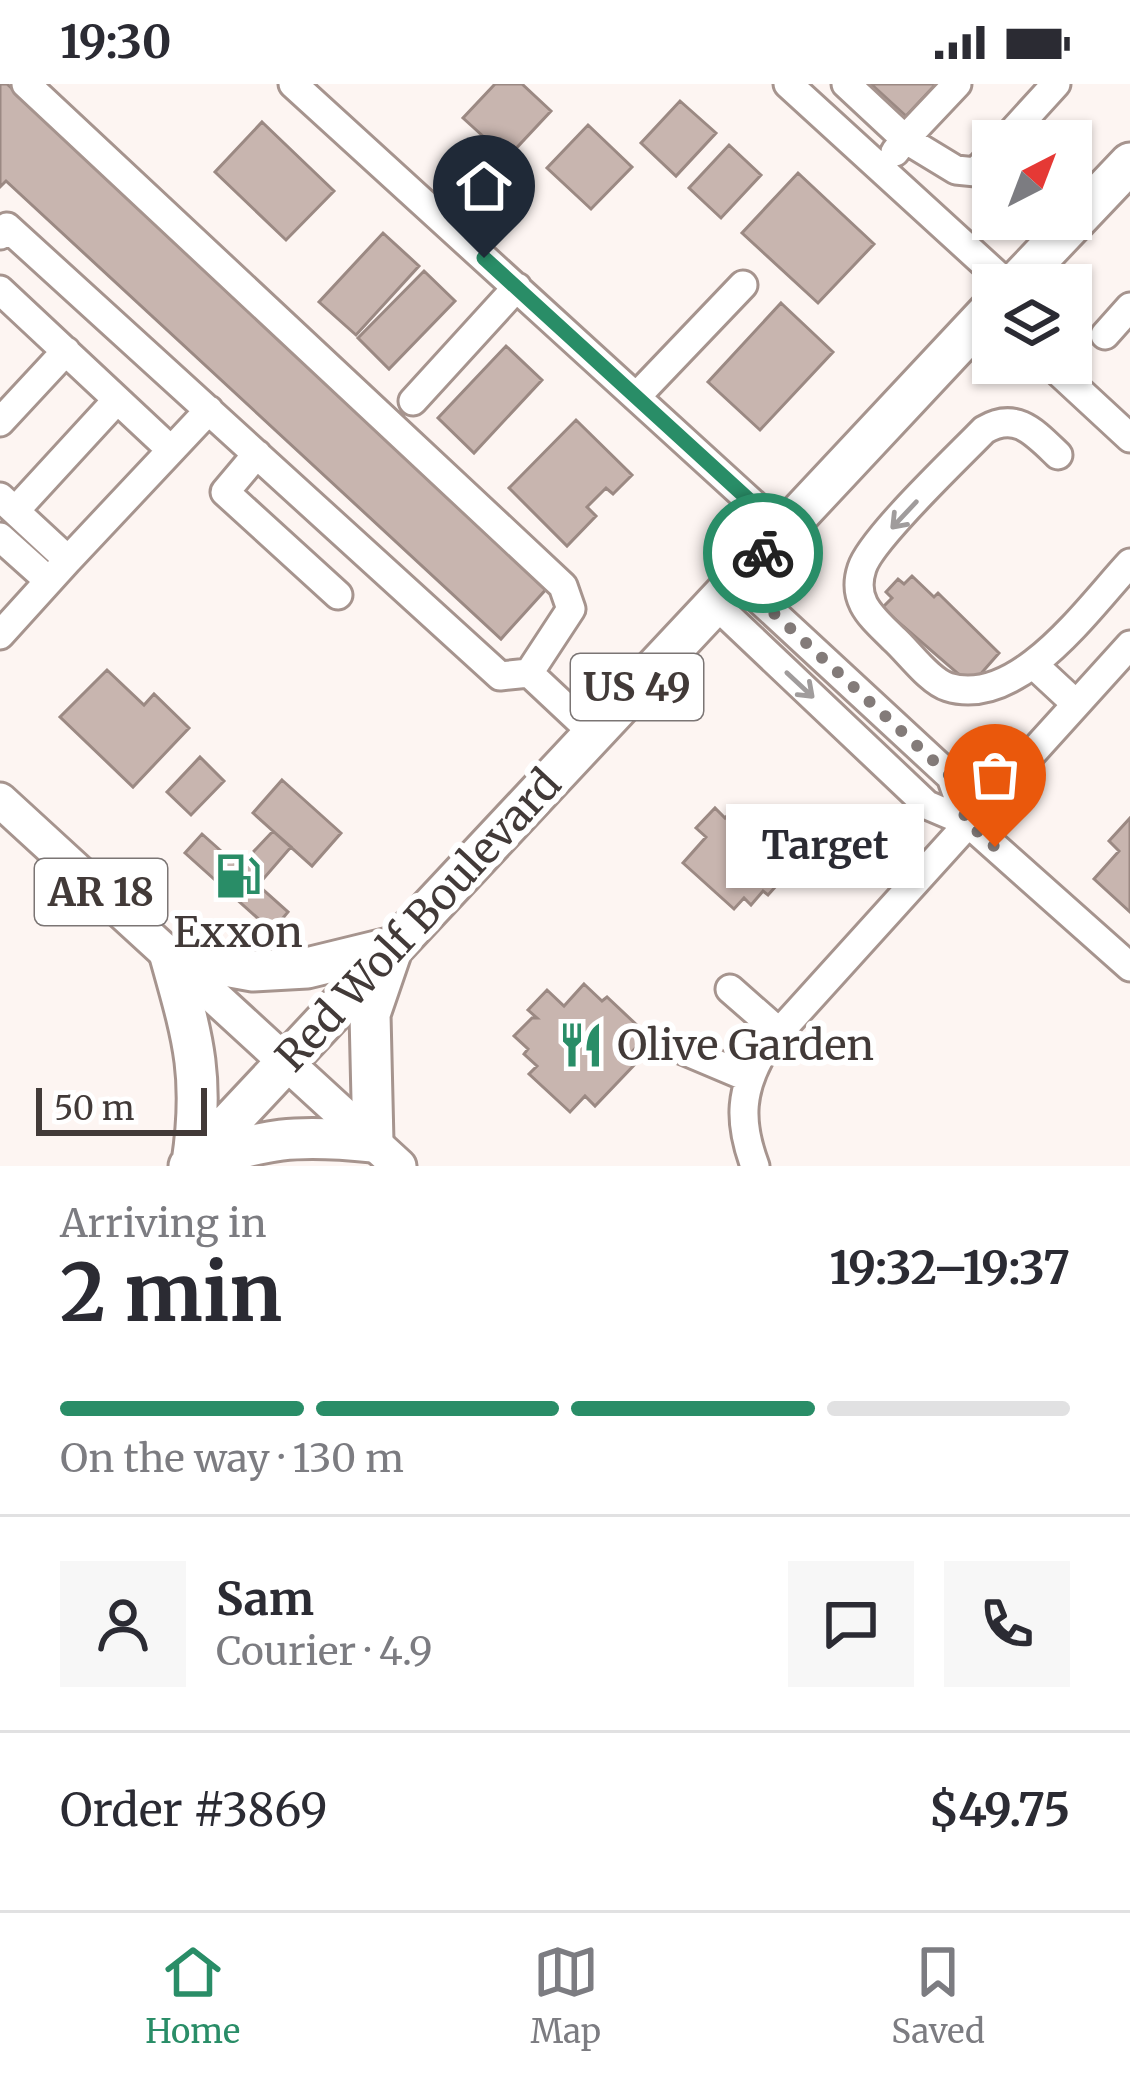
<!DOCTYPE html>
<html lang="en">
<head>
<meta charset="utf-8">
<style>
	body { margin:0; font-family:Merriweather,serif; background:#f7f7f7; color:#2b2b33; height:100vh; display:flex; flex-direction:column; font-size:45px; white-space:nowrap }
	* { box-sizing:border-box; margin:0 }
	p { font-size:39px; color:#7c7c81 }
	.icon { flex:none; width:66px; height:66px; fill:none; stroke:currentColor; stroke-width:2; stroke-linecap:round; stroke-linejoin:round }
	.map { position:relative; height:1082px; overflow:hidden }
	.panel { display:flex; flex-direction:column; background:#fff; flex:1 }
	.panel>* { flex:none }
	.needle { width:78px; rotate:42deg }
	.fabs { position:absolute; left:972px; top:36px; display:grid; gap:24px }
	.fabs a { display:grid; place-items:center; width:120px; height:120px; border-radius:0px; background:#fff; box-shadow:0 3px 9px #0004; font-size:60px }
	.scale { position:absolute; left:36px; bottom:30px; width:171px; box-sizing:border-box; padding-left:12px; border:6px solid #423a38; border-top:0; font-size:33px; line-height:42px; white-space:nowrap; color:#423a38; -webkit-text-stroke:9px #fff; paint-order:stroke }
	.pin { position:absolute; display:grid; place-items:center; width:102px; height:102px; color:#fff; margin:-123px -51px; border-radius:50% 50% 50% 0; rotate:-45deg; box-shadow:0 0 12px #0007 }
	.pin .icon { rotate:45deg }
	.courier { position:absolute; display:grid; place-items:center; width:120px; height:120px; margin:-60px; border:9px solid #298d67; border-radius:50%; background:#fff; color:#222; box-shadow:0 3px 15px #0007 }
	.bubble { position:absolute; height:84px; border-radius:0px; background:#fff; box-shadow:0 3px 9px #0004; font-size:39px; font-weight:700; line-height:84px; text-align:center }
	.headline em { font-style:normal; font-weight:700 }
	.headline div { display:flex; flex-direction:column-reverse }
	.headline { display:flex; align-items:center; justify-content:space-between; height:204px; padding:0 60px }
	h1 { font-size:78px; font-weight:700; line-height:90px }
	.bar { display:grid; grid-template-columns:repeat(4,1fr); gap:18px 12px; align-content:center; height:144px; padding:0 60px }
	.bar i { height:15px; border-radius:9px; background:#e1e1e2 }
	.bar .current { background:#298d67 }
	.bar p { grid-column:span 4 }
	.line { display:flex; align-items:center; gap:30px; padding:0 60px; border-top:3px solid #e1e1e2 }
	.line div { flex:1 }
	.round { display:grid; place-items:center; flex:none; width:126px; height:126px; border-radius:0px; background:#f7f7f7 }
	.status { display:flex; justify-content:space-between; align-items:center; height:84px; padding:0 60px; background:#fff; direction:ltr }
	.status svg { height:33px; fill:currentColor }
	.menu { display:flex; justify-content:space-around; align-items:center; height:168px; border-top:3px solid #e1e1e2; background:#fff; font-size:33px; color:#7c7c81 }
	.menu a { display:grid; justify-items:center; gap:6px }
	.menu .current { color:#298d67 }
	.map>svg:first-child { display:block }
	.building { fill:#c8b5af; stroke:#9b8983; stroke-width:3 }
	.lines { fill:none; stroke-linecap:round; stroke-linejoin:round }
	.minor-casing { stroke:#a6948e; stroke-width:33 }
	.major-casing { stroke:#a6948e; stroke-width:39 }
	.highway-casing { stroke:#a6948e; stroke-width:45 }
	.minor { stroke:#fff; stroke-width:27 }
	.major { stroke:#fff; stroke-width:33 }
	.highway { stroke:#fff; stroke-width:39 }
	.oneway { stroke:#a09c9c }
	.done { stroke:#837b79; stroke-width:12; stroke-dasharray:0 21.6 }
	.route { stroke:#298d67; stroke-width:15 }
	.labels { text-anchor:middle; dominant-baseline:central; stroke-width:12; stroke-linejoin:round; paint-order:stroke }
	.shield { fill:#fff; stroke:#7b7574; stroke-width:3 }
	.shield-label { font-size:39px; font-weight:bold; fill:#423a38 }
	.street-label { font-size:42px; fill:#423a38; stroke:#fff }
	.poi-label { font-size:42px; fill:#423a38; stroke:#fff }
</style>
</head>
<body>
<div class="status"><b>19:30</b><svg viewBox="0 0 49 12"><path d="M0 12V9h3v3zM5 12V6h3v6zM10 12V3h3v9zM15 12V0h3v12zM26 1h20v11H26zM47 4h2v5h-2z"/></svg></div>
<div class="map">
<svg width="1130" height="1082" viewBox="0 0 1130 1082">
	<rect width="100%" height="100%" fill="#fdf5f2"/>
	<path class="building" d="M 0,0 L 7,0 L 549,502 L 501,555 L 6,97 L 0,103 Z
		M 495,0 L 522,0 L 551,27 L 507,74 L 463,34 Z
		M 871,0 L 936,0 L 906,32 Z
		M 680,17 L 716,49 L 676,92 L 641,59 Z
		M 262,38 L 334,107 L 286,156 L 215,88 Z
		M 588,41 L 632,83 L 591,125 L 547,84 Z
		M 729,61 L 761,91 L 721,134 L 689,104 Z
		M 798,89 L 874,160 L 818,219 L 742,149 Z
		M 383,149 L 419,182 L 356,251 L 319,218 Z
		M 424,187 L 455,217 L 389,285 L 358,254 Z
		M 781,219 L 833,268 L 760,346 L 708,298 Z
		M 506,262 L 542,296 L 474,369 L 438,334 Z
		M 576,336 L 632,391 L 613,410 L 606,404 L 587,423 L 596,432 L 567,462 L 509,404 Z
		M 912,492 L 934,513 L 938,509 L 999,569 L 971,601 L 882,524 L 892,514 L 886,508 L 898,495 L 904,500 Z
		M 107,586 L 144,621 L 154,610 L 189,644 L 133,703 L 60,633 Z
		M 200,673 L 224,697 L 191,731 L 167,708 Z
		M 282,696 L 341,749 L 312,782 L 253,729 Z
		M 736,722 L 763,746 L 769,739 L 782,751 L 776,757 L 796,780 L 768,811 L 763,807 L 751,821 L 744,814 L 734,825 L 683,779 L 706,753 L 696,744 L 715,724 L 725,734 Z
		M 1130,734 L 1130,828 L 1094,795 L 1119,767 L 1109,757 Z
		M 273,747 L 291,763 L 258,801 L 288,828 L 272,847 L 185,769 L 202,750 L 239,783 Z
		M 584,900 L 602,917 L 607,913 L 641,945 L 637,950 L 643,956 L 629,971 L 637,978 L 595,1022 L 585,1012 L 570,1028 L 529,990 L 537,982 L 524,970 L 528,965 L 514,952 L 532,934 L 537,934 L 528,926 L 547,906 L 564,922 Z"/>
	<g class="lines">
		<g class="minor-casing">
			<path id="minor" d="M 26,0 L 563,502 L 571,525 L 529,589
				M 293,0 L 784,448
				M 788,0 L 1008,201
				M 846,0 L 905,55 L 895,68
				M 957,0 L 905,55 L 956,86 L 976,88 L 993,69
				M 1004,57 L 1056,0
				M 0,151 L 7,143 L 500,592 L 529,589 L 594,650
				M 0,206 L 171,366
				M 1105,251 L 1130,223
				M 1049,279 L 1130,354
				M 636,313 L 743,201
				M 413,317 L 517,203
				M 0,338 L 66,267
				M 257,370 L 225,408 L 338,511
				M 1058,371 C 1034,348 1016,327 984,346 C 958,373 871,455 862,484 C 851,517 872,533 893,554 C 908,567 929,597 948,603 C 1018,625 1088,524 1130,479
				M 0,413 L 68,476 L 209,326
				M 15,427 L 117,316
				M 0,453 L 49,497
				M 738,496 L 951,693 L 967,738
				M 715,520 L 927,721 L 967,738 L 1130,883
				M 0,551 L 68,476
				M 1034,581 L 1076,620
				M 868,755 L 914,797
				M 730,905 L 779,948
				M 683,966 L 747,993
				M 755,1082 C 738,1037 740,1005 765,964 L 1130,561"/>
		</g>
		<g class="major-casing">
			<path id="major" d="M 0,716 L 399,1082"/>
		</g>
		<g class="highway-casing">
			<path id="highway" d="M 1014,201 L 1130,79
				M 393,863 L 370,930 L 373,1058 C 294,1050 267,1054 192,1079 C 205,992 193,954 170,872 L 253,887 L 307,884 Z
				M 189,1082 L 993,223"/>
		</g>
		<use href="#minor" class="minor"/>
		<use href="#major" class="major"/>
		<use href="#highway" class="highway"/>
	</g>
	<defs><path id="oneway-shaft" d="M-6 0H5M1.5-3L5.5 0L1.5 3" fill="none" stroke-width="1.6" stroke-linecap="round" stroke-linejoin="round" transform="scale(3)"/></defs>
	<g class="oneway">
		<use href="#oneway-shaft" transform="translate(904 431) rotate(133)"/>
		<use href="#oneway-shaft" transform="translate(800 601) rotate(43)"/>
	</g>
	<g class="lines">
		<path class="done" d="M 763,469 L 738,496 L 951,693 L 967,738 L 995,763"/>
		<path class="route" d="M 484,174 L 784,448 L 763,469"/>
	</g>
	<defs>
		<g id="fuel-bare" transform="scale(3.6)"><path d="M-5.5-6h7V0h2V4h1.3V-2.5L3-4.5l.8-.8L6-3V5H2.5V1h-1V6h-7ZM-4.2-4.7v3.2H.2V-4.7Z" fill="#298d67" stroke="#fff" stroke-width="2.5" paint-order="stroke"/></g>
		<g id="restaurant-bare" transform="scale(3.6)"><path d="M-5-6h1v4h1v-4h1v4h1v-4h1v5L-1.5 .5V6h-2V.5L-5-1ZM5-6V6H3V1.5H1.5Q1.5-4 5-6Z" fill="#298d67" stroke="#fff" stroke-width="2.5" paint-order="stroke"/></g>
	</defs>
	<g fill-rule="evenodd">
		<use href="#fuel-bare" x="238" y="792"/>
		<use href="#restaurant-bare" x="581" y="961"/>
	</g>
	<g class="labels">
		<g class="shield">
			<rect x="571" y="570" width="132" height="66" rx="9"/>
			<rect x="35" y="775" width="132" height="66" rx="9"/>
		</g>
		<g class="shield-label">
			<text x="637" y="603">US 49</text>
			<text x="101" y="808">AR 18</text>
		</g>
		<g class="street-label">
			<text transform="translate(418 836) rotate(-47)">Red Wolf Boulevard</text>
		</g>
		<g class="poi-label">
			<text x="238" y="848">Exxon</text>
			<text x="617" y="961" text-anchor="start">Olive Garden</text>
		</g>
	</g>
</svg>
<div class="fabs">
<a><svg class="needle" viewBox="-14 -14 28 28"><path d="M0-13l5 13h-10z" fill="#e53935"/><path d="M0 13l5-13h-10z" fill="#7c7c81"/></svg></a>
<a><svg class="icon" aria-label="layers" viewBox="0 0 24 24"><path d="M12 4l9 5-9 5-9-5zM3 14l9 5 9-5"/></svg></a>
</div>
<div class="scale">50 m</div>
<div class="pin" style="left:995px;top:763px;background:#ea580c"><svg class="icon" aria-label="bag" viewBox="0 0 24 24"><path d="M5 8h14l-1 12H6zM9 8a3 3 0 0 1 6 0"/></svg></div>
<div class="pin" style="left:484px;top:174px;background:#1f2937"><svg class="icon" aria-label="home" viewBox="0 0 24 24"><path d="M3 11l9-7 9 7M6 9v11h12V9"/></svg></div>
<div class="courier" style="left:763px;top:469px"><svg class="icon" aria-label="bike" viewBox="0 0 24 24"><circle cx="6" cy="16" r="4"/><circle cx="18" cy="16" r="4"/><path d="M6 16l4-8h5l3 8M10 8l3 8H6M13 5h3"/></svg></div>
<div class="bubble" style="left:726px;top:720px;width:198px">Target</div>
</div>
<section class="panel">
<div class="headline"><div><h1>2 min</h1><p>Arriving in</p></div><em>19:32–19:37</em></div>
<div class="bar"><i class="current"></i><i class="current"></i><i class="current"></i><i></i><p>On the way · 130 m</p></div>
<div class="line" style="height:216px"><a class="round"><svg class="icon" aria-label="person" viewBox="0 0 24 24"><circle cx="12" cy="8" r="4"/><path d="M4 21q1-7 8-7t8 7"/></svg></a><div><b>Sam</b><p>Courier · 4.9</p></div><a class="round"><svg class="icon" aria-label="chat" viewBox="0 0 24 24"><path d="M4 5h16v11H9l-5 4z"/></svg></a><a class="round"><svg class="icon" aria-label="phone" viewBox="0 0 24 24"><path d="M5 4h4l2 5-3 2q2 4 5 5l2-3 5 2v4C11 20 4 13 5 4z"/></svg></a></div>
<div class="line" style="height:156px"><div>Order #3869</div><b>$49.75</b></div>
</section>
<nav class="menu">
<a class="current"><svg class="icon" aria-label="home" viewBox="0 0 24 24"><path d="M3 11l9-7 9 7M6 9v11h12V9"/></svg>Home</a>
<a><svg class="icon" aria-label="map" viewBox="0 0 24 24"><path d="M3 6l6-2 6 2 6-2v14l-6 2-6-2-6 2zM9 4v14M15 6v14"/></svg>Map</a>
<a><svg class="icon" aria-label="saved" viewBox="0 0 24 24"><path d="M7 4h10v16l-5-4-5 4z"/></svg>Saved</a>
</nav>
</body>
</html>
